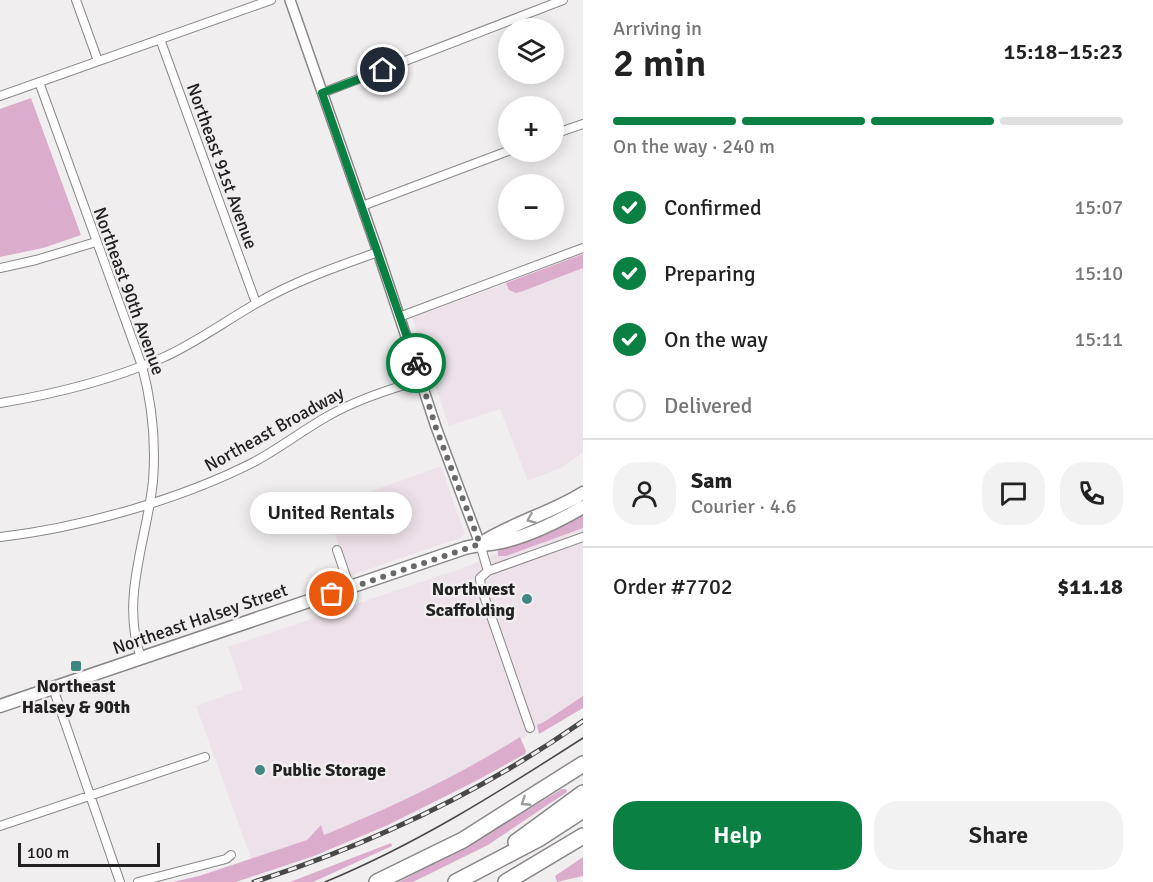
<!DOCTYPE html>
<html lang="en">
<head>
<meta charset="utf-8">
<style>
	body { margin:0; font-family:Signika,sans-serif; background:#f2f2f2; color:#222; height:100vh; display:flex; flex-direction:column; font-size:22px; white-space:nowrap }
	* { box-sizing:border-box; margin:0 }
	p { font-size:20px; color:#767676 }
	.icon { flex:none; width:33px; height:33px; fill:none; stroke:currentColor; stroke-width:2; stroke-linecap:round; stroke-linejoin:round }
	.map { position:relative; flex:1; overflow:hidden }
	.details { display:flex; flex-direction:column; background:#fff; width:570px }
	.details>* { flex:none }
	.fabs { position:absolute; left:498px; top:18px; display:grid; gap:12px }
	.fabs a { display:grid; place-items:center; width:66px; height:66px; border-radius:50%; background:#fff; box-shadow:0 3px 15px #0003; font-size:30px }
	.scale { position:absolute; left:18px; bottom:15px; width:142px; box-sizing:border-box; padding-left:6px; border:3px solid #222122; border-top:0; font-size:16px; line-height:21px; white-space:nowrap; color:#222122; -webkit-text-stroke:4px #f1eef0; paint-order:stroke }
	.pin { position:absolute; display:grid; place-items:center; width:51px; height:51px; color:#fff; margin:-26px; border:3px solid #fff; border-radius:50%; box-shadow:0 2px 6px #0007 }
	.courier { position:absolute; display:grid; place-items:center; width:60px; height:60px; margin:-30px; border:4px solid #0b8043; border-radius:50%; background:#fff; color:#222; box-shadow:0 2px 8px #0007 }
	.bubble { position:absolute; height:42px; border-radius:21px; background:#fff; box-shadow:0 3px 15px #0003; font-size:20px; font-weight:600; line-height:42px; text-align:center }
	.summary em { font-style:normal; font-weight:600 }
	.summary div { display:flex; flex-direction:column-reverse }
	.summary { display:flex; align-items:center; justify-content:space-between; height:102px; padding:0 30px }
	h1 { font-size:39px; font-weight:600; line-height:45px }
	.bar { display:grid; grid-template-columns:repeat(4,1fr); gap:9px 6px; align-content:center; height:72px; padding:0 30px }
	.bar i { height:8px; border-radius:4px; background:#e0e0e0 }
	.bar .current { background:#0b8043 }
	.bar p { grid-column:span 4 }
	.line { display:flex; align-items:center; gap:15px; padding:0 30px; border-top:2px solid #e0e0e0 }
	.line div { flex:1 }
	.round { display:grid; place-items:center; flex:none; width:63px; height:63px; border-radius:24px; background:#f2f2f2 }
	ol { padding:0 30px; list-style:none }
	li { display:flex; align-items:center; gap:18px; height:66px }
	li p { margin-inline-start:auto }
	li .icon { padding:6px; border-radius:50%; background:#0b8043; color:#fff; stroke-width:4 }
	li:last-child { color:#767676 }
	li i { width:33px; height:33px; border:3px solid #e0e0e0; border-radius:50% }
	.cta { display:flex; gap:12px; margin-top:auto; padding:12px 30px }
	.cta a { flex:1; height:69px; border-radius:24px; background:#0b8043; color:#fff; font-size:24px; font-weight:600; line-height:69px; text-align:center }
	.cta a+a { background:#f2f2f2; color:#222 }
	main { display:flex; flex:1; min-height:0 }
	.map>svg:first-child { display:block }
	.built { fill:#ede2e9 }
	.green { fill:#dcaccc }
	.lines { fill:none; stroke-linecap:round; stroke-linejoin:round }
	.minor-casing { stroke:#8a8789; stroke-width:10 }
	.tertiary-casing { stroke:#8a8789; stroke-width:12 }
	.primary-casing { stroke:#8a8789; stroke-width:15 }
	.motorway-casing { stroke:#8a8789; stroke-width:18 }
	.minor { stroke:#fff; stroke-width:8 }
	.tertiary { stroke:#fff; stroke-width:9 }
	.primary { stroke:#fff; stroke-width:12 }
	.motorway { stroke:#fff; stroke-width:15 }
	.tram { stroke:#494849; stroke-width:1.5 }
	.rail-casing { stroke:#494849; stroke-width:5 }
	.rail { stroke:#f1eef0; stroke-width:3; stroke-dasharray:9; stroke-linecap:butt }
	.oneway { stroke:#9c9b9c }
	.done { stroke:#6a696a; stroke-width:6; stroke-dasharray:0 10.8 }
	.route { stroke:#0b8043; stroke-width:8 }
	.poi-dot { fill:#408782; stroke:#f1eef0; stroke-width:2 }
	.labels { text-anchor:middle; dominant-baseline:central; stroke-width:5; stroke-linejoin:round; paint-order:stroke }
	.street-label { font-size:18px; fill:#222122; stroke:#f1eef0 }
	.poi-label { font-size:18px; font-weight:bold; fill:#222122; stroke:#f1eef0; text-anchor:end }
</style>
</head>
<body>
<main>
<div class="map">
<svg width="583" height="882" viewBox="0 0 583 882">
	<rect width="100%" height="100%" fill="#f1eef0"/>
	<path class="built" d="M 583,255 L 583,453 L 560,468 L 528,481 L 500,409 L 449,426 L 412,318 Z
		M 441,466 L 465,534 L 460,538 L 349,576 L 326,508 Z
		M 583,514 L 583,699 L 545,725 L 477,765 L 401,803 L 324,835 L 252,861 L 196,706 L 243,689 L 228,647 L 466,567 Z"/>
	<path class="green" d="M 31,98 L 81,235 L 43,248 L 0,257 L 0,109 Z
		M 583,254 L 583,268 L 523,291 L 516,293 L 509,290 L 506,283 Z
		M 583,513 L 583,528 L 506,556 L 498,556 L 498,549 Z
		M 583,696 L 583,708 L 539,734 L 537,725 L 544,722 Z
		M 520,737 L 526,751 L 525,754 L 474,782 L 388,825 L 314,856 L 236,882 L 173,882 L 199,876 L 307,840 L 321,825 L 324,835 C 392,807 458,776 520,737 Z
		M 562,789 L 566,789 L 567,792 L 488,845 L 413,882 L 399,882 L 477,840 Z
		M 391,843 L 392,846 L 313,882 L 290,882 Z
		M 583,857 L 583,876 L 557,882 L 555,876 Z"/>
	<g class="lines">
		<g class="minor-casing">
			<path id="minor" d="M 76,0 L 98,61
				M 160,39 L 256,303
				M 39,82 L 142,366 C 152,403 156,442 153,481 C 147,540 120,599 141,658
				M 322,93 L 563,0
				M 0,96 L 271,0
				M 554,134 L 583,124
				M 362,206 L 508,151
				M 0,268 L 36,260 L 96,242
				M 399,317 L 583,248
				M 0,403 C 55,394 111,380 162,358 C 196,343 225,321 257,303 C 295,281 336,267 378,252
				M 0,537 C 80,528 182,499 254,462 C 280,448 303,430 328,416 C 358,399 389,389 422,380
				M 480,544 L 488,571
				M 337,550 L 350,588
				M 53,688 L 120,882
				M 530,728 L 481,587 L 480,578 L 488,571 L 583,537
				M 0,826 L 205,757
				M 138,882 L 226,859 L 231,855"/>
		</g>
		<g class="tertiary-casing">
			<path id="tertiary" d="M 290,0 L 378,252 L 436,427 L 480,544"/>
		</g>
		<g class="primary-casing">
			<path id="primary" d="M 483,542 C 515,522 551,513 583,493
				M 0,706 L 465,548 C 479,544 493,545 506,541 C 533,534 559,521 583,507"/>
		</g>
		<g class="motorway-casing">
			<path id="motorway" d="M 516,842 L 583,793
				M 377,882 L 463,840 L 583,764
				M 456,882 L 540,838 L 583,810
				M 506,882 L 583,836"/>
		</g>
		<use href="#minor" class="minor"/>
		<use href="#tertiary" class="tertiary"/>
		<use href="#primary" class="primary"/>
		<use href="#motorway" class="motorway"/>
		<path class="tram" d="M 325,882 C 417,844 499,792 583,738"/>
		<g class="rail-casing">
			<path id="rail" d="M 254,882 C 371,844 482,792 583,721"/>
		</g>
		<use href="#rail" class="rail"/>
	</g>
	<defs><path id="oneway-chevron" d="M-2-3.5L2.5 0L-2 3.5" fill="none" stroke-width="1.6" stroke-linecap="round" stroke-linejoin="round" transform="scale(1.5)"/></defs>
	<g class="oneway">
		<use href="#oneway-chevron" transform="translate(531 519) rotate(157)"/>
		<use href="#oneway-chevron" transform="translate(525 802) rotate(147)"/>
	</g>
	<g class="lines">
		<path class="done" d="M 332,594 L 480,544 L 436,428 L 416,363"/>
		<path class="route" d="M 383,70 L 322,93 L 416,363"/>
	</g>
	<g class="poi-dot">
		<circle cx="527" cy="599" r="6"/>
		<rect x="70" y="660" width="12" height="12" rx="3"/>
		<circle cx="260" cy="770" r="6"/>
	</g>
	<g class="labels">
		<g class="street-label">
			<text transform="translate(222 166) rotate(70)">Northeast 91st Avenue</text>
			<text transform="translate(129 291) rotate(70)">Northeast 90th Avenue</text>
			<text transform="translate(274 429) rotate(-29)">Northeast Broadway</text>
			<text transform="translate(200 619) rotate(-19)">Northeast Halsey Street</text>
		</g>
		<g class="poi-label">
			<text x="515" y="589">Northwest<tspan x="515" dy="21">Scaffolding</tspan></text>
			<text x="76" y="686" text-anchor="middle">Northeast<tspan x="76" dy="21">Halsey &amp; 90th</tspan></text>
			<text x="272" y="770" text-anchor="start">Public Storage</text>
		</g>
	</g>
</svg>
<div class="fabs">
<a><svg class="icon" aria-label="layers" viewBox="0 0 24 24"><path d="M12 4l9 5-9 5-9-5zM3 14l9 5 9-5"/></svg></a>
<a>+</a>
<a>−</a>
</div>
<div class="scale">100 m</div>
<div class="pin" style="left:332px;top:594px;background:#ea580c"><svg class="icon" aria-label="bag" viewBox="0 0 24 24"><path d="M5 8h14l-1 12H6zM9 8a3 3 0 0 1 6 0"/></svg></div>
<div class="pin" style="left:383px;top:70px;background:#1f2937"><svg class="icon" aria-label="home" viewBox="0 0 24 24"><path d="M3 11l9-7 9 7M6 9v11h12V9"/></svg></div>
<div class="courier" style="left:416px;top:363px"><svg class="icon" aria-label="bike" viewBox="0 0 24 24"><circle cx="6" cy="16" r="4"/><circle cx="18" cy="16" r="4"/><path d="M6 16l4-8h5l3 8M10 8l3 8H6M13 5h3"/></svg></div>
<div class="bubble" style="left:250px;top:492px;width:162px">United Rentals</div>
</div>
<section class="details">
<div class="summary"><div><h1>2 min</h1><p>Arriving in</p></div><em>15:18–15:23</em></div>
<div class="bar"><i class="current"></i><i class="current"></i><i class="current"></i><i></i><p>On the way · 240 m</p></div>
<ol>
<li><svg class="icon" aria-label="check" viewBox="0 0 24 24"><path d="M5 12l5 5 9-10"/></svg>Confirmed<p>15:07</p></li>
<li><svg class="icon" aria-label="check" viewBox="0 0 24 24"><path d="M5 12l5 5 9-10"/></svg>Preparing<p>15:10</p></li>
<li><svg class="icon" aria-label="check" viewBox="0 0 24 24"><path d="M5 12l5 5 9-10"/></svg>On the way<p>15:11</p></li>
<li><i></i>Delivered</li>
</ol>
<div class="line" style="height:108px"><a class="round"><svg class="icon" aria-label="person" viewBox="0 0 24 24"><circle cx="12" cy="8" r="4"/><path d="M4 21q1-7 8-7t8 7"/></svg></a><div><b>Sam</b><p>Courier · 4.6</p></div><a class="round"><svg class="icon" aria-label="chat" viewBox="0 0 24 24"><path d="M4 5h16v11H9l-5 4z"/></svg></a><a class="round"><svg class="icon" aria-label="phone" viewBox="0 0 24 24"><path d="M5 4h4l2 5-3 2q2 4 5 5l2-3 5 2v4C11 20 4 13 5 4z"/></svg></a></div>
<div class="line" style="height:78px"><div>Order #7702</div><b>$11.18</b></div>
<div class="cta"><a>Help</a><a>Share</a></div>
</section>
</main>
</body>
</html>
